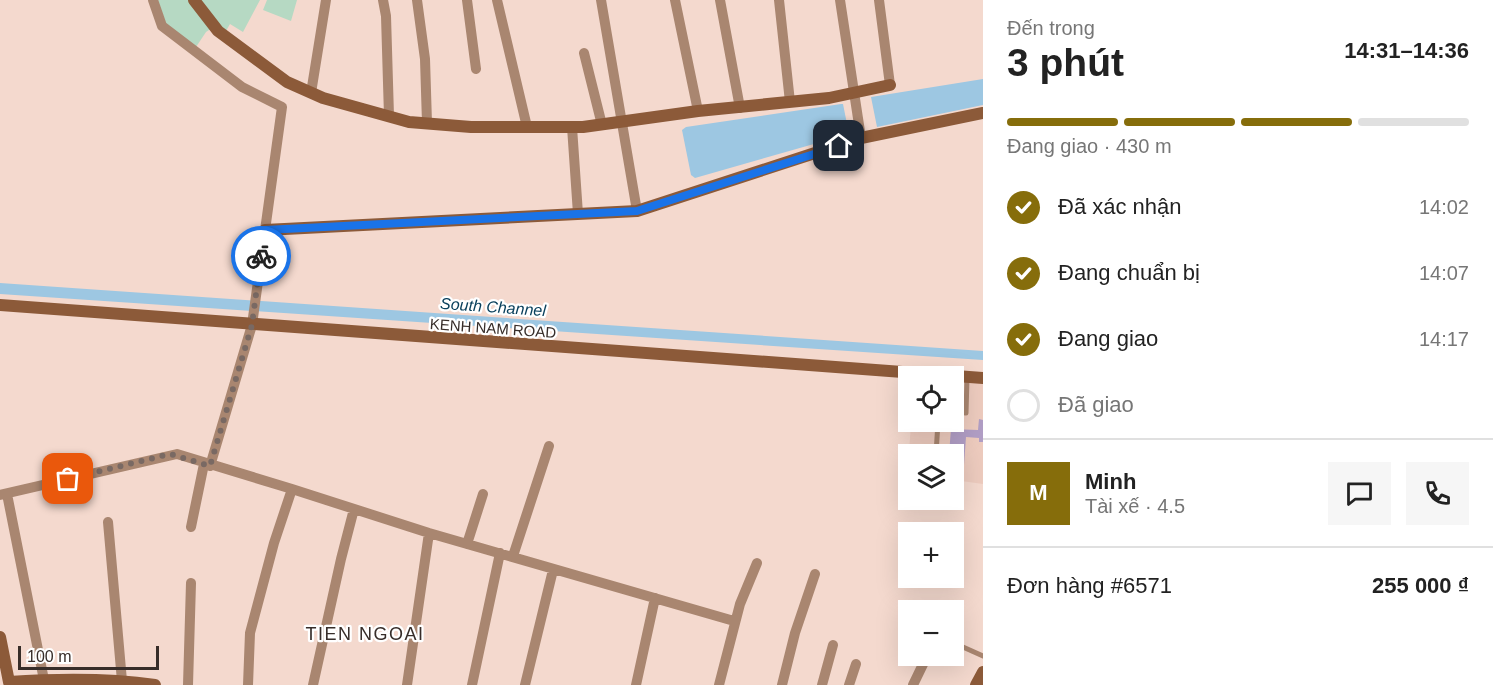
<!DOCTYPE html>
<html lang="vi">
<head>
<meta charset="utf-8">
<style>
	body { margin:0; font-family:Arial,sans-serif; background:#f6f6f6; color:#222; height:100vh; display:flex; flex-direction:column; font-size:22px; white-space:nowrap }
	* { box-sizing:border-box; margin:0 }
	p { font-size:20px; color:#767676 }
	.icon { flex:none; width:33px; height:33px; fill:none; stroke:currentColor; stroke-width:2; stroke-linecap:round; stroke-linejoin:round }
	.map { position:relative; flex:1; overflow:hidden }
	.details { display:flex; flex-direction:column; background:#fff; width:510px }
	.details>* { flex:none }
	.tools { position:absolute; left:898px; top:366px; display:grid; gap:12px }
	.tools a { display:grid; place-items:center; width:66px; height:66px; border-radius:0px; background:#fff; box-shadow:0 6px 24px #0002; font-size:30px }
	.scale { position:absolute; left:18px; bottom:15px; width:141px; box-sizing:border-box; padding-left:6px; border:3px solid #372d29; border-top:0; font-size:16px; line-height:21px; white-space:nowrap; color:#372d29; -webkit-text-stroke:4px #fff; paint-order:stroke }
	.pin { position:absolute; display:grid; place-items:center; width:51px; height:51px; color:#fff; margin:-26px; border-radius:12px; box-shadow:0 3px 9px #0006 }
	.courier { position:absolute; display:grid; place-items:center; width:60px; height:60px; margin:-30px; border:4px solid #1a73e8; border-radius:50%; background:#fff; color:#222; box-shadow:0 2px 8px #0007 }
	.head em { font-style:normal; font-weight:700 }
	.head div { display:flex; flex-direction:column-reverse }
	.head { display:flex; align-items:center; justify-content:space-between; height:102px; padding:0 24px }
	h1 { font-size:39px; font-weight:700; line-height:45px }
	.bar { display:grid; grid-template-columns:repeat(4,1fr); gap:9px 6px; align-content:center; height:72px; padding:0 24px }
	.bar i { height:8px; border-radius:4px; background:#e0e0e0 }
	.bar .on { background:#866d0b }
	.bar p { grid-column:span 4 }
	.line { display:flex; align-items:center; gap:15px; padding:0 24px; border-top:2px solid #e0e0e0 }
	.line div { flex:1 }
	.round { display:grid; place-items:center; flex:none; width:63px; height:63px; border-radius:0px; background:#f6f6f6 }
	ol { padding:0 24px; list-style:none }
	li { display:flex; align-items:center; gap:18px; height:66px }
	li p { margin-inline-start:auto }
	li .icon { padding:6px; border-radius:50%; background:#866d0b; color:#fff; stroke-width:4 }
	li:last-child { color:#767676 }
	li i { width:33px; height:33px; border:3px solid #e0e0e0; border-radius:50% }
	main { display:flex; flex:1; min-height:0 }
	.map>svg:first-child { display:block }
	.built { fill:#edcbbe }
	.green { fill:#b6d9c3 }
	.water { fill:#9dc7e2 }
	.building { fill:#b19ec5 }
	.lines { fill:none; stroke-linecap:round; stroke-linejoin:round }
	.lane { stroke:#a98670; stroke-width:5 }
	.street { stroke:#a98670; stroke-width:10 }
	.secondary { stroke:#8c5a39; stroke-width:12 }
	.done { stroke:#796963; stroke-width:6; stroke-dasharray:0 10.8 }
	.route { stroke:#1a73e8; stroke-width:8 }
	.labels { text-anchor:middle; dominant-baseline:central; stroke-width:4.5; stroke-linejoin:round; paint-order:stroke }
	.street-label { font-size:15px; fill:#372d29; stroke:#fff }
	.water-label { font-size:16px; font-style:italic; fill:#0a405c; stroke:#fff }
	.quarter-label { font-size:18px; letter-spacing:1.5px; fill:#372d29; stroke:#fff }
</style>
</head>
<body>
<main>
<div class="map">
<svg width="983" height="685" viewBox="0 0 983 685">
	<rect width="100%" height="100%" fill="#f4d9ce"/>
	<path class="built" d="M 954,381 L 983,383 L 983,484 L 954,480 L 954,454 L 909,454 L 911,422 L 954,422 Z"/>
	<path class="green" d="M 158,0 L 260,0 L 243,32 L 230,24 L 226,31 L 218,24 L 206,32 L 196,47 L 166,24 Z
		M 267,0 L 297,0 L 291,21 L 263,10 Z"/>
	<path class="water" d="M 983,79 L 983,105 L 877,127 L 871,97 Z
		M 841,104 L 843,104 L 849,134 L 695,178 L 691,175 L 682,130 L 686,127 Z
		M 0,283 L 983,351 L 983,360 L 0,294 Z"/>
	<path class="building" d="M 979,419 L 983,420 L 983,442 L 979,442 L 979,438 L 966,437 L 964,465 L 954,465 L 954,454 L 949,454 L 951,429 L 978,430 Z"/>
	<g class="lines">
		<path class="lane" d="M 954,412 L 966,413 L 967,378
			M 936,454 L 938,422
			M 954,643 L 983,656"/>
		<path class="street" d="M 153,0 L 162,26 L 242,87 L 282,107 L 252,325 L 210,466
			M 383,0 L 386,16 L 389,116
			M 417,0 L 425,59 L 427,123
			M 467,0 L 476,69
			M 497,0 L 527,127
			M 601,0 L 637,211
			M 675,0 L 698,111
			M 720,0 L 740,108
			M 779,0 L 790,102
			M 840,0 L 861,138
			M 879,0 L 890,85
			M 584,53 L 602,125
			M 311,93 L 326,0
			M 572,127 L 578,214
			M 7,494 L 44,680
			M 0,495 L 177,454 L 292,489 L 429,533 L 734,621
			M 108,522 L 122,681
			M 191,527 L 204,464
			M 467,544 L 483,494
			M 513,556 L 549,446
			M 188,685 L 191,583
			M 248,685 L 250,633 L 274,543 L 292,489
			M 313,685 L 341,559 L 354,509
			M 407,685 L 429,533
			M 472,685 L 500,553
			M 525,685 L 553,570
			M 636,685 L 655,598
			M 719,685 L 740,604 L 757,563
			M 782,685 L 795,633 L 815,574
			M 822,685 L 833,645
			M 849,685 L 856,664
			M 913,685 L 927,656"/>
		<path class="secondary" d="M 194,0 L 218,31 L 287,82 L 323,98 L 409,122 L 471,127 L 583,127 L 698,111 L 829,98 L 890,85
			M 265,230 L 637,211 L 861,138 L 983,113
			M 0,305 L 983,378
			M 0,637 L 9,682 C 57,679 107,678 155,685
			M 976,685 L 983,672"/>
	</g>
	<g class="lines">
		<path class="done" d="M 68,479 L 170,454 L 210,466 L 252,325 L 261,256"/>
		<path class="route" d="M 261,256 L 265,230 L 637,211 L 839,146"/>
	</g>
	<g class="labels">
		<g class="street-label">
			<text transform="translate(493 328) rotate(4)">KENH NAM ROAD</text>
		</g>
		<g class="water-label">
			<text transform="translate(493 307) rotate(4)">South Channel</text>
		</g>
		<g class="quarter-label">
			<text x="365" y="634">TIEN NGOAI</text>
		</g>
	</g>
</svg>
<div class="tools">
<a><svg class="icon" aria-label="locate" viewBox="0 0 24 24"><circle cx="12" cy="12" r="6"/><path d="M12 2v4M12 18v4M2 12h4M18 12h4"/></svg></a>
<a><svg class="icon" aria-label="layers" viewBox="0 0 24 24"><path d="M12 4l9 5-9 5-9-5zM3 14l9 5 9-5"/></svg></a>
<a>+</a>
<a>−</a>
</div>
<div class="scale">100 m</div>
<div class="pin" style="left:68px;top:479px;background:#ea580c"><svg class="icon" aria-label="bag" viewBox="0 0 24 24"><path d="M5 8h14l-1 12H6zM9 8a3 3 0 0 1 6 0"/></svg></div>
<div class="pin" style="left:839px;top:146px;background:#1f2937"><svg class="icon" aria-label="home" viewBox="0 0 24 24"><path d="M3 11l9-7 9 7M6 9v11h12V9"/></svg></div>
<div class="courier" style="left:261px;top:256px"><svg class="icon" aria-label="bike" viewBox="0 0 24 24"><circle cx="6" cy="16" r="4"/><circle cx="18" cy="16" r="4"/><path d="M6 16l4-8h5l3 8M10 8l3 8H6M13 5h3"/></svg></div>
</div>
<section class="details">
<div class="head"><div><h1>3 phút</h1><p>Đến trong</p></div><em>14:31–14:36</em></div>
<div class="bar"><i class="on"></i><i class="on"></i><i class="on"></i><i></i><p>Đang giao · 430 m</p></div>
<ol>
<li><svg class="icon" aria-label="check" viewBox="0 0 24 24"><path d="M5 12l5 5 9-10"/></svg>Đã xác nhận<p>14:02</p></li>
<li><svg class="icon" aria-label="check" viewBox="0 0 24 24"><path d="M5 12l5 5 9-10"/></svg>Đang chuẩn bị<p>14:07</p></li>
<li><svg class="icon" aria-label="check" viewBox="0 0 24 24"><path d="M5 12l5 5 9-10"/></svg>Đang giao<p>14:17</p></li>
<li><i></i>Đã giao</li>
</ol>
<div class="line" style="height:108px"><b class="round" style="background:#866d0b;color:#fff">M</b><div><b>Minh</b><p>Tài xế · 4.5</p></div><a class="round"><svg class="icon" aria-label="chat" viewBox="0 0 24 24"><path d="M4 5h16v11H9l-5 4z"/></svg></a><a class="round"><svg class="icon" aria-label="phone" viewBox="0 0 24 24"><path d="M5 4h4l2 5-3 2q2 4 5 5l2-3 5 2v4C11 20 4 13 5 4z"/></svg></a></div>
<div class="line" style="height:78px"><div>Đơn hàng #6571</div><b>255 000 ₫</b></div>
</section>
</main>
</body>
</html>
